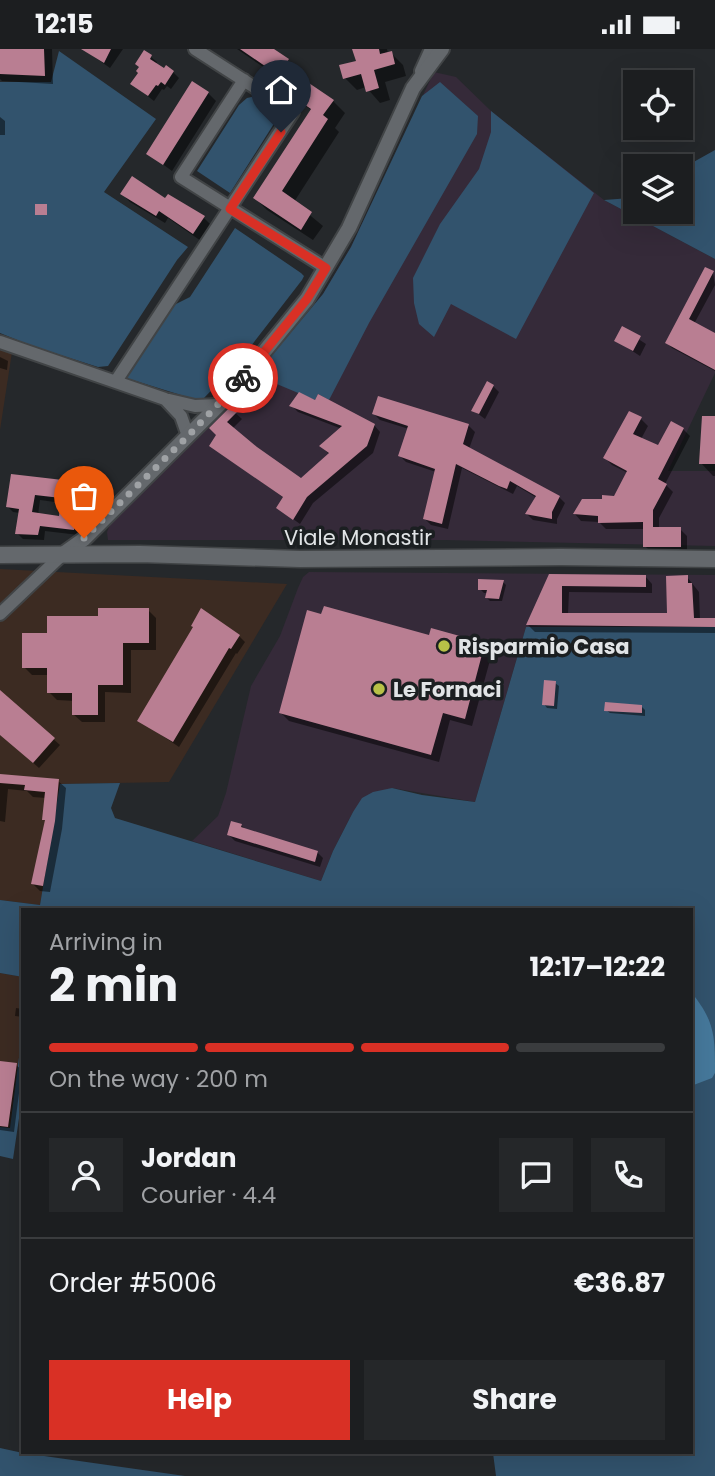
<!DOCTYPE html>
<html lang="en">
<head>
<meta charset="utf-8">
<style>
	body { margin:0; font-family:Poppins,sans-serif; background:#252729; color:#f1f3f6; height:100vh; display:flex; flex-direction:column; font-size:26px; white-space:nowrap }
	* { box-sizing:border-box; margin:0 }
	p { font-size:23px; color:#a0a2a5 }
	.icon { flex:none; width:38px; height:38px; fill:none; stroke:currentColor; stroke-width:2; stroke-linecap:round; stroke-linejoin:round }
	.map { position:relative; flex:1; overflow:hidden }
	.panel { position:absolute; left:21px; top:859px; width:672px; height:546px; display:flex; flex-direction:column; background:#1c1e20; border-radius:0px; box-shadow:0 7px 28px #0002,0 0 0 2px #3a3c3e }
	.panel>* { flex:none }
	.tools { position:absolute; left:623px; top:21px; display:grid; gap:14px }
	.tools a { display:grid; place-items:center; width:70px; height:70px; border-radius:0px; background:#1c1e20; box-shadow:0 7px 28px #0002,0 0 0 2px #3a3c3e; font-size:35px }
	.pin { position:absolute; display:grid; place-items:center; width:60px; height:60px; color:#fff; margin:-72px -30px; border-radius:50% 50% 50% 0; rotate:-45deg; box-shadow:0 0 7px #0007 }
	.pin .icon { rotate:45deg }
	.courier { position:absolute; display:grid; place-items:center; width:70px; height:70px; margin:-35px; border:5px solid #d93025; border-radius:50%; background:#fff; color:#222; box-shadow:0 2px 9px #0007 }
	.headline em { font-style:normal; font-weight:700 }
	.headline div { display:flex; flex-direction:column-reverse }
	.headline { display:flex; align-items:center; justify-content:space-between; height:119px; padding:0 28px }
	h1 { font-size:46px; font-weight:700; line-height:52px }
	.bar { display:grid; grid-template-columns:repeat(4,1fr); gap:10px 7px; align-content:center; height:84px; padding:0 28px }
	.bar i { height:9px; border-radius:5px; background:#3a3c3e }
	.bar .current { background:#d93025 }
	.bar p { grid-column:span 4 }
	.line { display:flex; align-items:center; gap:18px; padding:0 28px; border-top:2px solid #3a3c3e }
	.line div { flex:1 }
	.round { display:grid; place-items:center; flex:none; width:74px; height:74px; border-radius:0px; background:#252729 }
	.action { display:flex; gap:14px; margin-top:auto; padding:14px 28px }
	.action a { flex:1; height:80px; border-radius:0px; background:#d93025; color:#fff; font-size:28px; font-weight:700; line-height:80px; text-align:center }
	.action a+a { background:#252729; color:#f1f3f6 }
	.status { display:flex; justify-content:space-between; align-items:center; height:49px; padding:0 35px; background:#1c1e20; direction:ltr }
	.status svg { height:19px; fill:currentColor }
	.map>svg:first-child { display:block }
	.commercial { fill:#352a39 }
	.industrial { fill:#3c2b22 }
	.green { fill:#32536d }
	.water { fill:#46799c }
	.shadow { fill:#0007; fill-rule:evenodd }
	.building { fill:#b97e92; fill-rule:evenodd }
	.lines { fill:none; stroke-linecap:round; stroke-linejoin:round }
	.minor-casing { stroke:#414446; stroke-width:16 }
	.tertiary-casing { stroke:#414446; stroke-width:18 }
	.secondary-casing { stroke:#414446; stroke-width:19 }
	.minor { stroke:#64686c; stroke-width:12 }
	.tertiary { stroke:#64686c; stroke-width:14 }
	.secondary { stroke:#64686c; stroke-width:16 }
	.done { stroke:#9fa2a5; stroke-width:7; stroke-dasharray:0 12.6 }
	.route { stroke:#d93025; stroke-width:9 }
	.poi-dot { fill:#b8c147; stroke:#1b1f21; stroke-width:2.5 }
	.labels { text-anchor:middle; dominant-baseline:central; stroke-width:7; stroke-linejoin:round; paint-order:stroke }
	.street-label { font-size:21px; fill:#e1e4e6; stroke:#1b1f21 }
	.poi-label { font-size:21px; font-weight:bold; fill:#e1e4e6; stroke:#1b1f21; text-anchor:start }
</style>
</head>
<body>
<div class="status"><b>12:15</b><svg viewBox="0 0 49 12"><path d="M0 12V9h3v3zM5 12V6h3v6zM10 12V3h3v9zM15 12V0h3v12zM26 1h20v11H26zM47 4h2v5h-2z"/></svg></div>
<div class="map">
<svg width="715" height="1427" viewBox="0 0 715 1427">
	<rect width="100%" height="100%" fill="#25282b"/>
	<path class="commercial" d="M 434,23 L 456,28 L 491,62 L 604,151 L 715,210 L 715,324 L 668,422 L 715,422 L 715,497 L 445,491 L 108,491 L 107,483 L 110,476 L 211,376 L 278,301 L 323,245 L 351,198 Z
		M 309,523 L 715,526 L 715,580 L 526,578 L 475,753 L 392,739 L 353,763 L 333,802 L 321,832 L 192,792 L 218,767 L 226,744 L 251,637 L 280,587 L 298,539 L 303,528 Z"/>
	<path class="industrial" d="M 0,299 L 12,303 L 0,381 Z
		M 0,520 L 287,535 L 169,733 L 60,735 L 40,856 L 0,851 Z
		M 0,924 L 23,928 L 23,977 L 10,1079 L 0,1078 Z"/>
	<path class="green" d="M 59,2 L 156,70 L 104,143 L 188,198 L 177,211 L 108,317 L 98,318 L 32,297 L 0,284 L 0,33 L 51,33 Z
		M 440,33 L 478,67 L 477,85 L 369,274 L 329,351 L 318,345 L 315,351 L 272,333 L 259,335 L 252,330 L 323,245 L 351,198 L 422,47 Z
		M 256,47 C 269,54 278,57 275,73 L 230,144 L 197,122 L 239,56 L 247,49 Z
		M 491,62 L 594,144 L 516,290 L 451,255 L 434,288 L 419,275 L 414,254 L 413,229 L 440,175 L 479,120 L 491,83 Z
		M 715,101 L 715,210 L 604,151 L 630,149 L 635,146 L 635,163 L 681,163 L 681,120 Z
		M 235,179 L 301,224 L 304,227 L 302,231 L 237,315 L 203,350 L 197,351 L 126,329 L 174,256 L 190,248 Z
		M 526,578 L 715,578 L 715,1427 L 496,1427 L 493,1404 L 691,1404 L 691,861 L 23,861 L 23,928 L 0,924 L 0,851 L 40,856 L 60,735 L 120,734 L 111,759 L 115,769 L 321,832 L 333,802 L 353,763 L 362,749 L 373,743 L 392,739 L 422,746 L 475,753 Z
		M 23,977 L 23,1042 L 13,1110 L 0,1107 L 0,1078 L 10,1079 Z
		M 0,1399 L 23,1404 L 185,1427 L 0,1427 Z"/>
	<path class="water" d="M 691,943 C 715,972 715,988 715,1024 L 712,1029 L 691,1037 Z"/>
	<path class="shadow" d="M 0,0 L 52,0 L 53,35 L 2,32 L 0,30 Z
		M 83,0 L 123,0 L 110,19 Z
		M 237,0 L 271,0 L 300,24 L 291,37 Z
		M 354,0 L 387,0 L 388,5 L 391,4 L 403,16 L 406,27 L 385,33 L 390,51 L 380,54 L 366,38 L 357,41 L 345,29 L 358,13 Z
		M 151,8 L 157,13 L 155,16 L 173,23 L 179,29 L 171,40 L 167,37 L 164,41 L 162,40 L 154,52 L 132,35 Z
		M 208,44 L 216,52 L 172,122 L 149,105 Z
		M 291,45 L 333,52 L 345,64 L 335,79 L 339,83 L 294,153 L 323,177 L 313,191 L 267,161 L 255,149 L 312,62 Z
		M 0,68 L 5,72 L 5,86 L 0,86 Z
		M 122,145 L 166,151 L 204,169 L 212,177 L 201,192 L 168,169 L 165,174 L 130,153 Z
		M 713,224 L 715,236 L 694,275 L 715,286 L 715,322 L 672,299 L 667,294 Z
		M 623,280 L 646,295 L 640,307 L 617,292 Z
		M 0,308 L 8,312 L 7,321 L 0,319 Z
		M 493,337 L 499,343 L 485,370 L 473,361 Z
		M 379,349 L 469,377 L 475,383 L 469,400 L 559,448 L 565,454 L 557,470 L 557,475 L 533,471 L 527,465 L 537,449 L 517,437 L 513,445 L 462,419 L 448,480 L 431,476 L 425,470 L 436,423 L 406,413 L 400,407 L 409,380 L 380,371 L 374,365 Z
		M 292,357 L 374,376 L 380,383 L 373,404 L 313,454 L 300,475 L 278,459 L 284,449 L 212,397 L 231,360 L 242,370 L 232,380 L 301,431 L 330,406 L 321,397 L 342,380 L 298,363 Z
		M 715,368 L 715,427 L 713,427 L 701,414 Z
		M 641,370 L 648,377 L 641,390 L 659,399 L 683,380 L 690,387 L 665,435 L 673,443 L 659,469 L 659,480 L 680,480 L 687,487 L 687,504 L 652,504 L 645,497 L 645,480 L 606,480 L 599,473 L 581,472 L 575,465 L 583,451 L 603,452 L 615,448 L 628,424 L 612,416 L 605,409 Z
		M 12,427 L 80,434 L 85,440 L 79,486 L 45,482 L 44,491 L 23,490 L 17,484 L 20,464 L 13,463 L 8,458 ZM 40,451 L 62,454 L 60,469 L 38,466 Z
		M 551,527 L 645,527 L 652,535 L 652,544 L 569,543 L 568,565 L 669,566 L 687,528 L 699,543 L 700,571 L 715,571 L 715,584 L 535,583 L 528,576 Z
		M 503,533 L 506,536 L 502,552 L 490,552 L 487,549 L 488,544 L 484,544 L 480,540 Z
		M 148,561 L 156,569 L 156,601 L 131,601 L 131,644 L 105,643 L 105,673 L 82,673 L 73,665 L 74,652 L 57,651 L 49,643 L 49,626 L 32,626 L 24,618 L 49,586 L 100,569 Z
		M 239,587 L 245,593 L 237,605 L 236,604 L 179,698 L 139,671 Z
		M 430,588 L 484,596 L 492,604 L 472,677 L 450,671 L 439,713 L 289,672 L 281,664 Z
		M 555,634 L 559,637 L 557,660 L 547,659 L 544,655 Z
		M 0,643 L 60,696 L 39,719 L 0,684 Z
		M 641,657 L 645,661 L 645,667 L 610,664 L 606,661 Z
		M 0,726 L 58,732 L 66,739 L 62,780 L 50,843 L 40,842 L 33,835 L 46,773 L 44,770 L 46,749 L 33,748 L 27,742 L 8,740 L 5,773 L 0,772 Z
		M 241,776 L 247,782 L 317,803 L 323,809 L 320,818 L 235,792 L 229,786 Z
		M 16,959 L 23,960 L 23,968 L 15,967 Z
		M 0,1013 L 16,1016 L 22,1021 L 14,1083 L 0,1081 Z"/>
	<path class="building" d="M 0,0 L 44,0 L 45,27 L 0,25 Z
		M 81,0 L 111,0 L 104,14 Z
		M 240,0 L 274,0 L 289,10 L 278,26 Z
		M 352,0 L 379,0 L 380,5 L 392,2 L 395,15 L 374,21 L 379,39 L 366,43 L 361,25 L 343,30 L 339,16 L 356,12 Z
		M 144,1 L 152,6 L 150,10 L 164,19 L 166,16 L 174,22 L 165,36 L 161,33 L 158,37 L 156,36 L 148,47 L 130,35 L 138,24 L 136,22 L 139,18 L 135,15 Z
		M 300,28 L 334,51 L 323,66 L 328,70 L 282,142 L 312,163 L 301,181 L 253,149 L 311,60 L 289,45 Z
		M 192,32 L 209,43 L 163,116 L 146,105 Z
		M 132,127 L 165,149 L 168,145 L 205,167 L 193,185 L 159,162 L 156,167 L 120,145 Z
		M 35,155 L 47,155 L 47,166 L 35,166 Z
		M 705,218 L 714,222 L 689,270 L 715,284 L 715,321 L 665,294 Z
		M 622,277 L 641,287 L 633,302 L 614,292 Z
		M 487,332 L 494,336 L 479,365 L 471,362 Z
		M 299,343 L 315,351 L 318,345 L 375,375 L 367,397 L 307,448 L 293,471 L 276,459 L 283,448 L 209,397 L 216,386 L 209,379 L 231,357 L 237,363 L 227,373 L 257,398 L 301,429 L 329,404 L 319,397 L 342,377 L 289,357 Z
		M 378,347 L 469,375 L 463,395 L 560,447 L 552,463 L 552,470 L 525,465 L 536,447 L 510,432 L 507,440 L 499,437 L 456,415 L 442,475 L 423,470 L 435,420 L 398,407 L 408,377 L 372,365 Z
		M 629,362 L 642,368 L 633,385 L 658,396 L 671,372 L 684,379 L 658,430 L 667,435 L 653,461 L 653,478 L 681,478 L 681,498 L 643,498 L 643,473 L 598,474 L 598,467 L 573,465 L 582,450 L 602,450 L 602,446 L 614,447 L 627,422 L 603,409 Z
		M 702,367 L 715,367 L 715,415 L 699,415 Z
		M 11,425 L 80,433 L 74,481 L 40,477 L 38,486 L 15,485 L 19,460 L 6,458 ZM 35,446 L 61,449 L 59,467 L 32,463 Z
		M 549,525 L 646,526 L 646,538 L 562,537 L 562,564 L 667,564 L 666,527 L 688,526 L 688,534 L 692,534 L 694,569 L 715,569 L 715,578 L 526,576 Z
		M 478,530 L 504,531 L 499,550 L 485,549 L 487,541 L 478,541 Z
		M 324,557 L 429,586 L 431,579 L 485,594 L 465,670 L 443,664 L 431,706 L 279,664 L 307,561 L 321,565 Z
		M 98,559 L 149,559 L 149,594 L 123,594 L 123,636 L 98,636 L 98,666 L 72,666 L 72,644 L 47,644 L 47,619 L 22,619 L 22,584 L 47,584 L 47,567 L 98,567 Z
		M 201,559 L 240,586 L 231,600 L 229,599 L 173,693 L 137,672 L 193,578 L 191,577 Z
		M 544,631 L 556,632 L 554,657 L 542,656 Z
		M 0,641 L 55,689 L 33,714 L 0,686 Z
		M 605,653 L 642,656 L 642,664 L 604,662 Z
		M 0,725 L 59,730 L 55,772 L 43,837 L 31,835 L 45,771 L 42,771 L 45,743 L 24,741 L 25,736 L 0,734 Z
		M 231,772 L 242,775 L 241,778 L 318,802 L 315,813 L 227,786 Z
		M 0,1012 L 17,1014 L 8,1078 L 0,1077 Z"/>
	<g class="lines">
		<g class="minor-casing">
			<path id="minor" d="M 421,22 L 431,0
				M 244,31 L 181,128 L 326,219
				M 0,293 L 165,350 L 195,357 L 218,356
				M 116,332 L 293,63 L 195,0
				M 165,350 L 181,367 L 188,387
				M 0,565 L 63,505"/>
		</g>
		<g class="tertiary-casing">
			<path id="tertiary" d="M 63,505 L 84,490 L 228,347 L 307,250 L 349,179 L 413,39 L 442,0"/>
		</g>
		<g class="secondary-casing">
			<path id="secondary" d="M 0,506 L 140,505 L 300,510 L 561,508 L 715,510"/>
		</g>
		<use href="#minor" class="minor"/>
		<use href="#tertiary" class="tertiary"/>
		<use href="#secondary" class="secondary"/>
	</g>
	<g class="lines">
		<path class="done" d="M 84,489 L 188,387 L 243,329"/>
		<path class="route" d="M 243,329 L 307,250 L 326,219 L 230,160 L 281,83"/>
	</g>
	<g class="poi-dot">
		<circle cx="444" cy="597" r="7"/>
		<circle cx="379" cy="640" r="7"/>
	</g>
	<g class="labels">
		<g class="street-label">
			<text x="358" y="488">Viale Monastir</text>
		</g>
		<g class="poi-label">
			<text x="458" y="597">Risparmio Casa</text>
			<text x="393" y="640">Le Fornaci</text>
		</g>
	</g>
</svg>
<div class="tools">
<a><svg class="icon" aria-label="locate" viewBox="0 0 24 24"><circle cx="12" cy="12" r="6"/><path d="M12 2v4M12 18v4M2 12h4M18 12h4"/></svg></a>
<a><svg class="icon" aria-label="layers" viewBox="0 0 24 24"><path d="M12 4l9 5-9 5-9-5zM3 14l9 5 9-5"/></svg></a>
</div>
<div class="pin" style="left:84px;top:489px;background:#ea580c"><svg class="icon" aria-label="bag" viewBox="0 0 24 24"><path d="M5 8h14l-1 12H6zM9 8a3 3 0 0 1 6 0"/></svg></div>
<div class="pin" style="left:281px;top:83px;background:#1f2937"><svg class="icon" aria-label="home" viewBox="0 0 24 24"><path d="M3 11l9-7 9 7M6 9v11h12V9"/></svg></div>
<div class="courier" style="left:243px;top:329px"><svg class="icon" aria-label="bike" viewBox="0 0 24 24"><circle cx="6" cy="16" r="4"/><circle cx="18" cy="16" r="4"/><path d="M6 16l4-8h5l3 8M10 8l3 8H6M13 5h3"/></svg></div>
<section class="panel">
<div class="headline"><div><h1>2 min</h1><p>Arriving in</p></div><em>12:17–12:22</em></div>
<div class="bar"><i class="current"></i><i class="current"></i><i class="current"></i><i></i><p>On the way · 200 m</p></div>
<div class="line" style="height:126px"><a class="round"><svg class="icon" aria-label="person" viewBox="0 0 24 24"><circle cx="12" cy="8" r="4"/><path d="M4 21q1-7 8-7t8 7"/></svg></a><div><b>Jordan</b><p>Courier · 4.4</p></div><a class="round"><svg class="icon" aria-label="chat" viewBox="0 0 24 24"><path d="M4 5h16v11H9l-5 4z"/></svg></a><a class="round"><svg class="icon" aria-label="phone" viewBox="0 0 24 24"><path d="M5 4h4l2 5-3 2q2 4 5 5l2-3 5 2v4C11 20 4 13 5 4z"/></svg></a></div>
<div class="line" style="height:91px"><div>Order #5006</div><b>€36.87</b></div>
<div class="action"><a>Help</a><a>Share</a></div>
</section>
</div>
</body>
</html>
